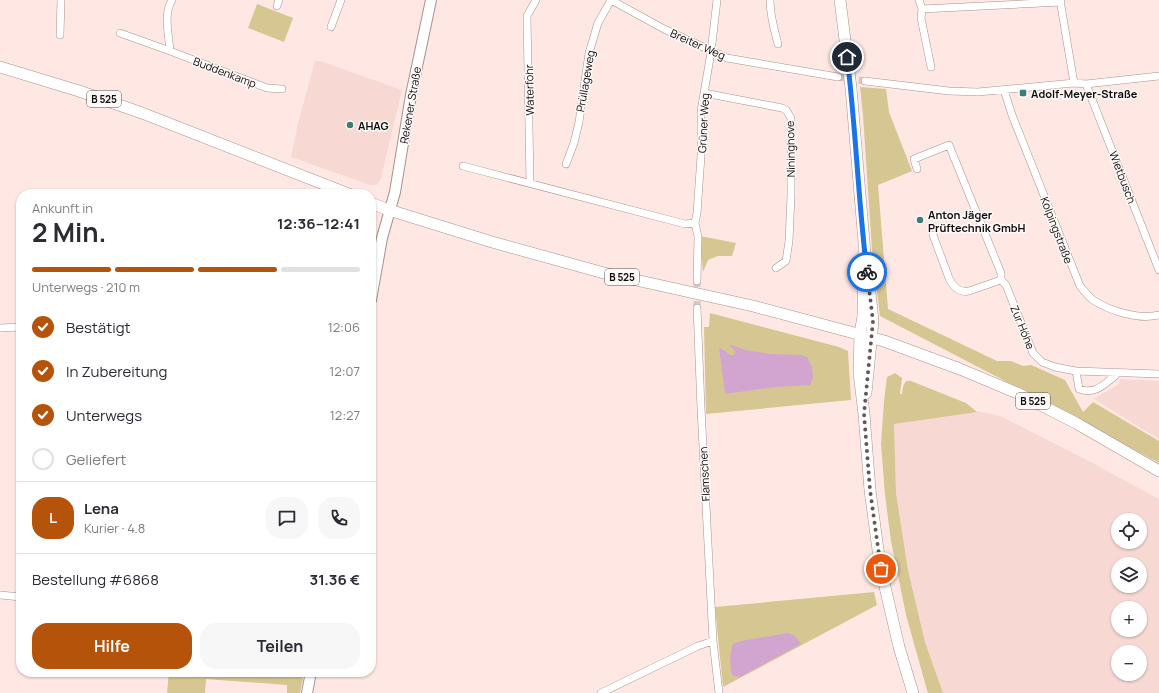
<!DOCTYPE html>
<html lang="de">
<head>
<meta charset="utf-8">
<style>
	body { margin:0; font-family:Manrope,sans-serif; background:#f7f7f7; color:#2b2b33; height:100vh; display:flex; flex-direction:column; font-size:15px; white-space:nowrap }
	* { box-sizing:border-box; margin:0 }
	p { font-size:13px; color:#7c7c81 }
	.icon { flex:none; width:22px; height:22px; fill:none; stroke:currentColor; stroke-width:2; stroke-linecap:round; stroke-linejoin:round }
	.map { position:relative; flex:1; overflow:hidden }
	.details { position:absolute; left:16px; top:189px; width:360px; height:488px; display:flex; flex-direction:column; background:#fff; border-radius:16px; box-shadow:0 1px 3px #0004 }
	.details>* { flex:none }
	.buttons { position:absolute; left:1111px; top:513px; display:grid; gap:8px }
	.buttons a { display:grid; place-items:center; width:36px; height:36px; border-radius:50%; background:#fff; box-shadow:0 1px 3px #0004; font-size:20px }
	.pin { position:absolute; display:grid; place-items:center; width:34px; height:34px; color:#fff; margin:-17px; border:2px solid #fff; border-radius:50%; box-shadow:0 1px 4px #0007 }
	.courier { position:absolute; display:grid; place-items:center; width:40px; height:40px; margin:-20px; border:3px solid #1a73e8; border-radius:50%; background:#fff; color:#222; box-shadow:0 1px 5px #0007 }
	.headline em { font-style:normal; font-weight:700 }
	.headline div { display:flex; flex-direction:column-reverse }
	.headline { display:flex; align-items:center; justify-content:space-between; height:68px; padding:0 16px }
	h1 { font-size:26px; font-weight:700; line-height:30px }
	.bar { display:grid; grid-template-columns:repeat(4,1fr); gap:6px 4px; align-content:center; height:48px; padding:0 16px }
	.bar i { height:5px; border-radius:3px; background:#e1e1e2 }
	.bar .on { background:#b45309 }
	.bar p { grid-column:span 4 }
	.line { display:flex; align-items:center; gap:10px; padding:0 16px; border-top:1px solid #e1e1e2 }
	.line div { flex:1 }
	.round { display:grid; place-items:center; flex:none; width:42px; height:42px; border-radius:16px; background:#f7f7f7 }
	ol { padding:0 16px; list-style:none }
	li { display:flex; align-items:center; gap:12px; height:44px }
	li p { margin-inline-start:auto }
	li .icon { padding:4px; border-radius:50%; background:#b45309; color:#fff; stroke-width:4 }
	li:last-child { color:#7c7c81 }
	li i { width:22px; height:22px; border:2px solid #e1e1e2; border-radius:50% }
	.cta { display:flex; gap:8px; margin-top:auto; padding:8px 16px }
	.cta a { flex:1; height:46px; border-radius:16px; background:#b45309; color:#fff; font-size:16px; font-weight:700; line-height:46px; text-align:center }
	.cta a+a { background:#f7f7f7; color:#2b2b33 }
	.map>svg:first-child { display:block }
	.built { fill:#f7d8d3; fill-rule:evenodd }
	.green { fill:#d6c692 }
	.water { fill:#d1a5d0 }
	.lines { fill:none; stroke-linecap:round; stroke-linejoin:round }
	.street-tunnel { stroke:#dbc7c2; stroke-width:7; stroke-dasharray:7 3.5; stroke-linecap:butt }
	.street-casing { stroke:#a8928f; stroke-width:8 }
	.secondary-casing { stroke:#a8928f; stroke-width:12 }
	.primary-casing { stroke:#a8928f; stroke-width:12 }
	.street { stroke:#fff; stroke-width:7 }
	.secondary { stroke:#fff; stroke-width:10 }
	.primary { stroke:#fff; stroke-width:11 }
	.done { stroke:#645755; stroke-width:4; stroke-dasharray:0 7.2 }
	.route { stroke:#1a73e8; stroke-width:5 }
	.poi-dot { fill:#377e77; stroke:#fefaf9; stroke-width:1.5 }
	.labels { text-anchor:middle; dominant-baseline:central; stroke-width:3; stroke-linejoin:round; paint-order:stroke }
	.shield { fill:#fefaf9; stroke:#575150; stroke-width:1 }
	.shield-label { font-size:10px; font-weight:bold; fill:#100908 }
	.street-label { font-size:11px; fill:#100908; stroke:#fefaf9 }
	.poi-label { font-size:11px; font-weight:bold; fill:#100908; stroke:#fefaf9; text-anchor:start }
</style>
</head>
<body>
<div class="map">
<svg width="1159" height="693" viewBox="0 0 1159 693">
	<rect width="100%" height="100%" fill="#ffe8e3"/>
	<path class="built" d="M 315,61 L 320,61 L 402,90 L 381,178 L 377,185 L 370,185 L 291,157 L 298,123 Z
		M 1120,379 L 1159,381 L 1159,439 L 1094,399 L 1119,384 Z
		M 977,411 L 1000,416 L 1087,460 L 1159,499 L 1159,693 L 943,693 L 925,642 L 908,570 L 896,493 L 894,424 ZM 1118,520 L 1140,520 L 1140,542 L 1118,542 ZM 1118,564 L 1140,564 L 1140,586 L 1118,586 ZM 1118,608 L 1140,608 L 1140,630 L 1118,630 ZM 1118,652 L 1140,652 L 1140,674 L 1118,674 Z"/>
	<path class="green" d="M 257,4 L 293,18 L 284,42 L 248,28 Z
		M 860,87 L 886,89 L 889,112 L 912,171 L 878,185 L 888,309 L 997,361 L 1011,361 L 1023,366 L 1031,365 L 1065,380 L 1083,412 L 1093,402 L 1159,441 L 1159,463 L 1078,419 L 880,316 L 872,250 L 863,115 Z
		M 700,236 L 736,243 L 732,256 L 718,256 L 708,260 L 703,272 Z
		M 710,313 L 839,347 L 848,351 L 851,400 L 706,414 L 704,327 L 709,327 Z
		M 895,373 L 902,378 L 900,394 L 902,394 C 903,388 903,379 911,381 L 966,403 L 977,412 L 894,424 L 896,493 L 908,570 L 925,642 L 943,693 L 928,693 L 927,690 L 906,615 L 891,541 L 885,495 L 881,444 L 884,401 L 887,377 Z
		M 874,592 L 877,605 L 723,687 L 715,607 Z
		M 169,672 L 304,672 L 300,693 L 287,693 L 287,685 L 206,679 L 205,693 L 167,693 Z"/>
	<path class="water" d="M 729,345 L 732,345 L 745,350 L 771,354 L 801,355 L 807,357 L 812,367 L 813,378 L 810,385 L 775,387 L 725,394 L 719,347 L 730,355 L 733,355 L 735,353 L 735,351 Z
		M 788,633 L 795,636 L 801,644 L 740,677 L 732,675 C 730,664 729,655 733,644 L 741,641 Z"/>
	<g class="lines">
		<path class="street-tunnel" d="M 838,77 L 865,81
			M 697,308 L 697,281"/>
		<g class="street-casing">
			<path id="street" d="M 172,0 C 163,14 169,35 170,51 L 267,88 L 282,89
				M 770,0 C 770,16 774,29 778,44
				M 919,0 L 922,9 L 921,18 L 931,67
				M 1060,0 L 1074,83
				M 277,6 L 279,0
				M 922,9 L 1061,2
				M 331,27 L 341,0
				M 120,33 L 170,51
				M 60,35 L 61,0
				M 865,81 L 949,91 L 978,92 L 1074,83 L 1086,84 L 1159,76
				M 1086,84 L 1159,270
				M 1004,90 L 1012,115 L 1080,286 C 1084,291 1088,296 1093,300 C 1110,311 1139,320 1159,315
				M 704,93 L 782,108 L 786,110 L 791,118 L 791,195 L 789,241 L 786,261 L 776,268
				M 566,164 L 574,143 L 579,122 L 589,53 L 598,23 L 611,0 L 664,29 L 727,58 L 838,77
				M 463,166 L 685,224 L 695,223
				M 917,169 L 914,159 L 949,145 L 1001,273 L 1001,280 L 1006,285 L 1033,353 L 1042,362 L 1055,367 L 1076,371 L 1159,374
				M 530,183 L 527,16 L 536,0
				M 933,235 L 949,278 C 953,287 959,293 969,291 L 1001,280
				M 697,281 L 698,237 L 695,223 L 697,213 L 701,156 L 701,111 L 711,52 L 717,0
				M 697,308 L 701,408 L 713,641
				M 0,328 L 21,327
				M 1076,371 L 1079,389 C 1095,395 1103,385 1115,376 L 1115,372
				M 0,595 L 21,597
				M 601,693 L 698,646 L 713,641 L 719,693"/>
		</g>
		<g class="secondary-casing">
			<path id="secondary" d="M 371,300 L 382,238 L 395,192 L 411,95 L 431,0
				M 307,693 L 311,672"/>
		</g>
		<g class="primary-casing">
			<path id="primary" d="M 840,0 L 851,88 L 865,254
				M 0,67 L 79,91 L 142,113 L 349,194
				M 371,203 L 389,210 L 492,242 L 604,273 L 753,306 L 884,341 L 960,369 L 1017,393 L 1076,423 L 1159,471
				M 864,247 L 863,316 L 860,334 L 859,373 L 864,414 L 870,490 L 878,550 L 885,587 L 899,647 L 913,693
				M 866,393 L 873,321 L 869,283"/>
		</g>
		<use href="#street" class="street"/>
		<use href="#secondary" class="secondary"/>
		<use href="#primary" class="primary"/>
	</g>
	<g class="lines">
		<path class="done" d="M 867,272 L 873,321 L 864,414 L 870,490 L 881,569"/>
		<path class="route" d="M 847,57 C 856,128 858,200 867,272"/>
	</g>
	<g class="poi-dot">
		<rect x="1019" y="89" width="8" height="8" rx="2"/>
		<circle cx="350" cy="125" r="4"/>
		<circle cx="920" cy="220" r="4"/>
	</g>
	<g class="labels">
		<g class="shield">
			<rect x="87" y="91" width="34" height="16" rx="3"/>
			<rect x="605" y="269" width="34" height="16" rx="3"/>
			<rect x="1016" y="393" width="34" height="16" rx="3"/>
		</g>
		<g class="shield-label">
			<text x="104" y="99">B 525</text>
			<text x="622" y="277">B 525</text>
			<text x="1033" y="401">B 525</text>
		</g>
		<g class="street-label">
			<text transform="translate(698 44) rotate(24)">Breiter Weg</text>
			<text transform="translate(225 72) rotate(21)">Buddenkamp</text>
			<text transform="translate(585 81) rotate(-80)">Prüllageweg</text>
			<text transform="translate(529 90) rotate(-91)">Waterfohr</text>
			<text transform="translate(410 105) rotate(-80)">Rekener Straße</text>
			<text transform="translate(703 123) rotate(-87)">Grüner Weg</text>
			<text transform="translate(790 149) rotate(-91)">Nininghove</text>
			<text transform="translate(1123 177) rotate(69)">Wietbusch</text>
			<text transform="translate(1057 230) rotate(69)">Kolpingstraße</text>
			<text transform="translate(1023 327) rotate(68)">Zur Höhe</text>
			<text transform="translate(704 474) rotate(-93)">Flamschen</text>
		</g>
		<g class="poi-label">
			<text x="1031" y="93">Adolf-Meyer-Straße</text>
			<text x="358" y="125">AHAG</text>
			<text x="928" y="214">Anton Jäger<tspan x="928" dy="13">Prüftechnik GmbH</tspan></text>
		</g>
	</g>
</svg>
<div class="buttons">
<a><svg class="icon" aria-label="locate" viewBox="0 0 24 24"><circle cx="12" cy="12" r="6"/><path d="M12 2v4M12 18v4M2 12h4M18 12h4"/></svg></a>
<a><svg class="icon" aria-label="layers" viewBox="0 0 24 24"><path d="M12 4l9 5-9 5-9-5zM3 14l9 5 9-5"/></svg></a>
<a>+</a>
<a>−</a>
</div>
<div class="pin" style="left:881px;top:569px;background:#ea580c"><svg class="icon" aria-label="bag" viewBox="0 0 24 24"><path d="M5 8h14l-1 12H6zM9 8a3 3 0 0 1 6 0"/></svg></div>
<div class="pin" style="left:847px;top:57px;background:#1f2937"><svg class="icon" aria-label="home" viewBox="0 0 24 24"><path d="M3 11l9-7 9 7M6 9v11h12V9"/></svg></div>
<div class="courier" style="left:867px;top:272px"><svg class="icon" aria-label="bike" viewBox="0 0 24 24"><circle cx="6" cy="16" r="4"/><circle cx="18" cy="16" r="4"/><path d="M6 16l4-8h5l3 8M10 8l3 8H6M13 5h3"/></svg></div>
<section class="details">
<div class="headline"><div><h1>2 Min.</h1><p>Ankunft in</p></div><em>12:36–12:41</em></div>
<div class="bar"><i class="on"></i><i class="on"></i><i class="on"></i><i></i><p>Unterwegs · 210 m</p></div>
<ol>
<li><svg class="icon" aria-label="check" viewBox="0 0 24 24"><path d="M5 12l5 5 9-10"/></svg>Bestätigt<p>12:06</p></li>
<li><svg class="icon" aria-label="check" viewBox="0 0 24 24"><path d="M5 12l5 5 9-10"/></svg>In Zubereitung<p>12:07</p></li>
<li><svg class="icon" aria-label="check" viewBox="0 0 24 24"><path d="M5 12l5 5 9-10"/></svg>Unterwegs<p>12:27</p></li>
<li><i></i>Geliefert</li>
</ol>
<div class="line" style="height:72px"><b class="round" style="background:#b45309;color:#fff">L</b><div><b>Lena</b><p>Kurier · 4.8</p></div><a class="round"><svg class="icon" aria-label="chat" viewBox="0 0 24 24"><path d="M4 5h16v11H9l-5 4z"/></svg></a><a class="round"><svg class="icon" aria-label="phone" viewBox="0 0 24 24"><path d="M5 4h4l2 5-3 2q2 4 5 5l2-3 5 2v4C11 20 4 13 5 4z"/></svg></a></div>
<div class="line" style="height:52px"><div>Bestellung #6868</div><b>31.36 €</b></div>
<div class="cta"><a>Hilfe</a><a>Teilen</a></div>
</section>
</div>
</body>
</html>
